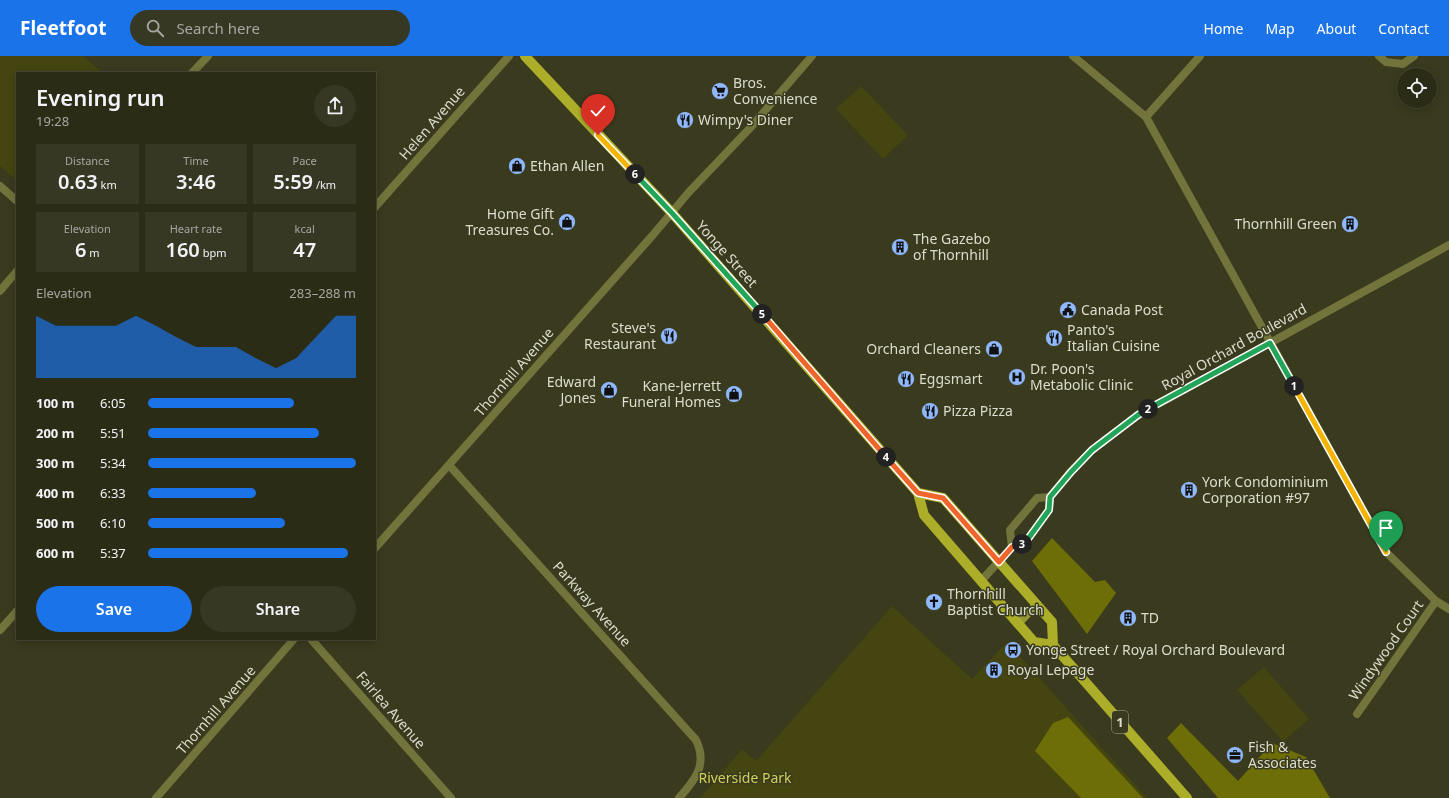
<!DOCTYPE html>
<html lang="en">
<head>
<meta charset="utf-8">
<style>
  :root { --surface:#2b2c16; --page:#373823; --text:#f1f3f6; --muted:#a6a7a1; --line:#474835; --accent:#1a73e8 }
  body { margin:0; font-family:"Noto Sans",sans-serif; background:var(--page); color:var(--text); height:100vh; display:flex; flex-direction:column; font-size:15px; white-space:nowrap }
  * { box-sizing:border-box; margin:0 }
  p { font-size:13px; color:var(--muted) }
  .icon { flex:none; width:22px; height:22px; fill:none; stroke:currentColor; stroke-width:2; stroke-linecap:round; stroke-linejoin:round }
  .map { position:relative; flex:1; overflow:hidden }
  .sheet { position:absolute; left:16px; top:16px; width:360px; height:568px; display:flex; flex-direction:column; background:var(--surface); border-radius:0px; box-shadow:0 2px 10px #0003,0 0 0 1px var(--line) }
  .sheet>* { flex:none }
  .fabs { position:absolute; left:1397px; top:12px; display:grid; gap:8px }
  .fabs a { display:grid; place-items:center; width:40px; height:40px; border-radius:50%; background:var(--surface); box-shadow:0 2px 10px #0003,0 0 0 1px var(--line); font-size:20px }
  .pin { position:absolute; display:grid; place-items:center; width:34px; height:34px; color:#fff; margin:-41px -17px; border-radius:50% 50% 50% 0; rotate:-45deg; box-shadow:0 0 4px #0007 }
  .pin .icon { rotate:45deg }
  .km { position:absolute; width:20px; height:20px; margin:-10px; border-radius:50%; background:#222; color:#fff; font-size:11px; line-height:20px; text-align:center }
  .round { display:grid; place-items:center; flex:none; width:42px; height:42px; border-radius:21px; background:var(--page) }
  .headline { display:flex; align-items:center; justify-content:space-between; height:68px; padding:0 20px }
  h1 { font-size:22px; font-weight:600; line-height:30px }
  .stats { display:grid; grid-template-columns:repeat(3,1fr); gap:6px; height:68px; padding:4px 20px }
  .stats div { display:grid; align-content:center; border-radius:0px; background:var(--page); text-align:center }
  .stats b { font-size:20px; font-weight:600 }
  .stats small { font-size:11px; font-weight:400 }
  .stats p { font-size:11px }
  .chart { height:112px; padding:8px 20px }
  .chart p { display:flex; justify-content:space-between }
  .chart svg { width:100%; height:72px; margin-top:4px; fill:var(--accent); opacity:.7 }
  .button { display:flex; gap:8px; margin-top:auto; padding:8px 20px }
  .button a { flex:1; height:46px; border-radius:24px; background:var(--accent); color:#fff; font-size:16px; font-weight:600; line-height:46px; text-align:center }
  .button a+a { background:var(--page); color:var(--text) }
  ul { padding:0 20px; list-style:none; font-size:13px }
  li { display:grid; grid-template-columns:64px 48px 1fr; align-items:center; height:30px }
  li i { height:10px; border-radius:5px; background:var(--accent) }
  header { display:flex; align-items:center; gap:24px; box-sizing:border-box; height:56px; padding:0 20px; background:var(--accent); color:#fff }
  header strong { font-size:19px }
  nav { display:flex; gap:22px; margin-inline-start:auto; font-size:14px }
  .search { width:280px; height:36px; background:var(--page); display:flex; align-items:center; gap:10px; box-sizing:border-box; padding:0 14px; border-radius:22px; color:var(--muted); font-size:15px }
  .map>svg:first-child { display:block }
  .green { fill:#444510 }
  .forest { fill:#6d6e07 }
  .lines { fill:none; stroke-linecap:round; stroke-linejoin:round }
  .minor { stroke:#72743c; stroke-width:8 }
  .tertiary { stroke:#72743c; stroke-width:8 }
  .secondary { stroke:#939536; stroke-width:8 }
  .primary { stroke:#acae2a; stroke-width:10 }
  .split-1-casing { stroke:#fff; stroke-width:8 }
  .split-2-casing { stroke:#fff; stroke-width:8 }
  .split-3-casing { stroke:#fff; stroke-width:8 }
  .split-4-casing { stroke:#fff; stroke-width:8 }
  .split-5-casing { stroke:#fff; stroke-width:8 }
  .split-6-casing { stroke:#fff; stroke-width:8 }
  .split-7-casing { stroke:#fff; stroke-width:8 }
  .split-1 { stroke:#f5b400; stroke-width:5 }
  .split-2 { stroke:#22a559; stroke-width:5 }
  .split-3 { stroke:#22a559; stroke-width:5 }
  .split-4 { stroke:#f0652b; stroke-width:5 }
  .split-5 { stroke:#f0652b; stroke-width:5 }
  .split-6 { stroke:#22a559; stroke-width:5 }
  .split-7 { stroke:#f5b400; stroke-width:5 }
  .labels { text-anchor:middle; stroke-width:3; stroke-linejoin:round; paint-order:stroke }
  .shield { fill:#393a1e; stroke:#abac98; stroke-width:1 }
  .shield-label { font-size:13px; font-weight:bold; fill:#dcddcd }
  .poi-label { font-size:14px; fill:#dcddcd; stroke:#393a1e; text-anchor:start }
  .street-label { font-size:14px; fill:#dcddcd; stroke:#393a1e }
  .park-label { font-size:14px; fill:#cfd15a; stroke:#393a1e }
</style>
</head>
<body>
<header>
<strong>Fleetfoot</strong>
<div class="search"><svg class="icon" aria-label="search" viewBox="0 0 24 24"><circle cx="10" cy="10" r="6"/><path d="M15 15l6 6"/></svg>Search here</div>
<nav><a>Home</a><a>Map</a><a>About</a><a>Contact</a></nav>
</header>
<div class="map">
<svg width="1449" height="742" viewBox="0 0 1449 742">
  <rect width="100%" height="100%" fill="#393a1e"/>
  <!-- green -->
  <path class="green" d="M 0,0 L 83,0 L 103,17 L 17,17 L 17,125 L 0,110 Z
    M 861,30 L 908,79 L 883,103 L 836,53 Z
    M 892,550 L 972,623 L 1007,586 L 1147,742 L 700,742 L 742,693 L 756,705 Z
    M 1264,611 L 1309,663 L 1283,686 L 1237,634 Z"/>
  <!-- forest -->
  <path class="forest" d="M 1052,482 L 1095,526 L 1105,524 L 1116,537 L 1087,578 L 1032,505 Z
    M 1068,661 L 1143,742 L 1081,742 L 1035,695 L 1053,667 Z
    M 1181,667 L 1238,725 L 1272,687 L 1306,701 L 1330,742 L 1218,742 L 1167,682 Z"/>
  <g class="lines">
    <!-- minor -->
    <path class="minor" d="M 1073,0 L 1146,61 L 1386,496 L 1436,545 L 1449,553
      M 1379,0 L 1386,6 L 1403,8 L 1414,0
      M 192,17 L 208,0
      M 1146,61 L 1200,0
      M 0,130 L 17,145
      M 375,151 L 509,0
      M 0,235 L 17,215
      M 449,409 L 696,684 C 708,709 695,724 679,742
      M 375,492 L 652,180 L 689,136 L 751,71 L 812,0
      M 0,574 L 17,555
      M 311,583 L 451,742
      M 1357,658 L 1436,545
      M 156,742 L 294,583"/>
    <!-- tertiary -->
    <path class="tertiary" d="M 1012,491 L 1010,474 L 1037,442 L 1050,441
      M 981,525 L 1012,491 L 1025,487 L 1049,454 L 1050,441 L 1071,415 L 1092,394 L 1138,359 L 1449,189"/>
    <!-- secondary -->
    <path class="secondary" d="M 1018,568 L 1037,548"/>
    <!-- primary -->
    <path class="primary" d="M 525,0 L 672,157 L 918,437 L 924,459 L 1034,586 L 1053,589
      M 918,437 L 943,442 L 1052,566 L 1053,589 L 1187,742"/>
  </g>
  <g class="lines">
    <!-- split-1 casing -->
    <g class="split-1-casing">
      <path id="split-1" d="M 1294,330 L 1386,496"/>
    </g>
    <!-- split-2 casing -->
    <g class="split-2-casing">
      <path id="split-2" d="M 1148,353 L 1270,287 L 1294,330"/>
    </g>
    <!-- split-3 casing -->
    <g class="split-3-casing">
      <path id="split-3" d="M 1022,488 L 1025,487 L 1049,454 L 1050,441 L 1071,416 L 1092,394 L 1138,359 L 1148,353"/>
    </g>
    <!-- split-4 casing -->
    <g class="split-4-casing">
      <path id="split-4" d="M 886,401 L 918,437 L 943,442 L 999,506 L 1012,491 L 1022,488"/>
    </g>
    <!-- split-5 casing -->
    <g class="split-5-casing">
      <path id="split-5" d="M 762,258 L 886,401"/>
    </g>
    <!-- split-6 casing -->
    <g class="split-6-casing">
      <path id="split-6" d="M 635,118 L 672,157 L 762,258"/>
    </g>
    <!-- split-7 casing -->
    <g class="split-7-casing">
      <path id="split-7" d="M 598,79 L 635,118"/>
    </g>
    <!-- split-1 -->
    <use href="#split-1" class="split-1"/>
    <!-- split-2 -->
    <use href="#split-2" class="split-2"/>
    <!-- split-3 -->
    <use href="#split-3" class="split-3"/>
    <!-- split-4 -->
    <use href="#split-4" class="split-4"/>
    <!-- split-5 -->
    <use href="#split-5" class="split-5"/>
    <!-- split-6 -->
    <use href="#split-6" class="split-6"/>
    <!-- split-7 -->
    <use href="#split-7" class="split-7"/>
  </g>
  <!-- icons -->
  <defs>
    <g id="supermarket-disc" transform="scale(0.9)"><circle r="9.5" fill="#8fb8fd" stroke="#393a1e"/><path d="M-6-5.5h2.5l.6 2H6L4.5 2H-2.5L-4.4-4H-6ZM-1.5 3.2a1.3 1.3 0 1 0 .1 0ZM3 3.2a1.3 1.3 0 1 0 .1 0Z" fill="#111"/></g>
    <g id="restaurant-disc" transform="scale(0.9)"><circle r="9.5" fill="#8fb8fd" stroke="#393a1e"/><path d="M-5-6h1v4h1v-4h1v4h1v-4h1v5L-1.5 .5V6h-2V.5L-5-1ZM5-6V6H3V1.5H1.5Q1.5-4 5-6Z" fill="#111"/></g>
    <g id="shop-disc" transform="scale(0.9)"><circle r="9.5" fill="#8fb8fd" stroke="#393a1e"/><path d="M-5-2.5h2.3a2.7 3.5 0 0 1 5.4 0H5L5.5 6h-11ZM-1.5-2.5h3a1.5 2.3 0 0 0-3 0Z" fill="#111"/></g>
    <g id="building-disc" transform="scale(0.9)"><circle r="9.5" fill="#8fb8fd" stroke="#393a1e"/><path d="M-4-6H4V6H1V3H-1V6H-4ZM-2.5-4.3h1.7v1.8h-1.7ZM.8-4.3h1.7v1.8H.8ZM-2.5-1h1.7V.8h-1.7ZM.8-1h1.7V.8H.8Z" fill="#111"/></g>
    <g id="civic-disc" transform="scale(0.9)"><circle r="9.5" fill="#8fb8fd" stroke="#393a1e"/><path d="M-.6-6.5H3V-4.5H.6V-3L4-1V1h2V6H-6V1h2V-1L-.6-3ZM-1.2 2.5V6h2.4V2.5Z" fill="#111"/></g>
    <g id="hospital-disc" transform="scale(0.9)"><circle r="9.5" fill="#8fb8fd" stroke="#393a1e"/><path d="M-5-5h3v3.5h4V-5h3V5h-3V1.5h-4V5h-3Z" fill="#111"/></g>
    <g id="church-disc" transform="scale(0.9)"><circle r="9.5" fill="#8fb8fd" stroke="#393a1e"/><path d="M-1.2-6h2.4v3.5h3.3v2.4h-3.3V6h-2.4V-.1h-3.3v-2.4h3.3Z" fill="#111"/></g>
    <g id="bus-disc" transform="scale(0.9)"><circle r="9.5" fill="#8fb8fd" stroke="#393a1e"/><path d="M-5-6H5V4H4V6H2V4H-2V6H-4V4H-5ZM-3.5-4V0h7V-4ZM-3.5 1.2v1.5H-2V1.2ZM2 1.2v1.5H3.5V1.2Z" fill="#111"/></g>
    <g id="office-disc" transform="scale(0.9)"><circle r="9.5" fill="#8fb8fd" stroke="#393a1e"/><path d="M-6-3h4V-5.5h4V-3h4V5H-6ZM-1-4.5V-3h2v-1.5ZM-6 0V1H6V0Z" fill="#111"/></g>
  </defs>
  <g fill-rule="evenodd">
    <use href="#supermarket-disc" x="720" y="35"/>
    <use href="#restaurant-disc" x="685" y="64"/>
    <use href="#shop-disc" x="517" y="110"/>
    <use href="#shop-disc" x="567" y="166"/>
    <use href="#building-disc" x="1350" y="168"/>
    <use href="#building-disc" x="900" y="191"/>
    <use href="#civic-disc" x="1068" y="254"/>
    <use href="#restaurant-disc" x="669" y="280"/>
    <use href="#restaurant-disc" x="1054" y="282"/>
    <use href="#shop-disc" x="994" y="293"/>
    <use href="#hospital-disc" x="1017" y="321"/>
    <use href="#restaurant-disc" x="906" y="323"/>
    <use href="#shop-disc" x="609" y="334"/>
    <use href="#shop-disc" x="734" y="338"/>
    <use href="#restaurant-disc" x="930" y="355"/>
    <use href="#building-disc" x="1189" y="434"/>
    <use href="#church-disc" x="934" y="546"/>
    <use href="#building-disc" x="1128" y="562"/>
    <use href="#bus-disc" x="1013" y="594"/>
    <use href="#building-disc" x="994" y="614"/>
    <use href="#office-disc" x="1235" y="699"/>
  </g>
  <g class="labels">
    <!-- shield labels -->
    <rect class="shield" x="1112" y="655" width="16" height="22" rx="3"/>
    <g class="shield-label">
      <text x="1120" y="671">1</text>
    </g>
    <!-- poi labels -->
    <g class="poi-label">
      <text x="733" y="32">Bros.<tspan x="733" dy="16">Convenience</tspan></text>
      <text x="698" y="69">Wimpy's Diner</text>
      <text x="530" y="115">Ethan Allen</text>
      <text x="554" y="163" text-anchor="end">Home Gift<tspan x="554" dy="16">Treasures Co.</tspan></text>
      <text x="1337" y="173" text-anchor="end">Thornhill Green</text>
      <text x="913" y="188">The Gazebo<tspan x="913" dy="16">of Thornhill</tspan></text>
      <text x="1081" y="259">Canada Post</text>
      <text x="656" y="277" text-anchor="end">Steve's<tspan x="656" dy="16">Restaurant</tspan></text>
      <text x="1067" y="279">Panto's<tspan x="1067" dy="16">Italian Cuisine</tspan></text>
      <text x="981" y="298" text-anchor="end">Orchard Cleaners</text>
      <text x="1030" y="318">Dr. Poon's<tspan x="1030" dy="16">Metabolic Clinic</tspan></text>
      <text x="919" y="328">Eggsmart</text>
      <text x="596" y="331" text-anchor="end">Edward<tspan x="596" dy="16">Jones</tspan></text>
      <text x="721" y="335" text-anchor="end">Kane-Jerrett<tspan x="721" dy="16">Funeral Homes</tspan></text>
      <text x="943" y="360">Pizza Pizza</text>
      <text x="1202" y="431">York Condominium<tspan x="1202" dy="16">Corporation #97</tspan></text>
      <text x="947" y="543">Thornhill<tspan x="947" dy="16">Baptist Church</tspan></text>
      <text x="1141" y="567">TD</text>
      <text x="1026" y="599">Yonge Street / Royal Orchard Boulevard</text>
      <text x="1007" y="619">Royal Lepage</text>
      <text x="1248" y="696">Fish &amp;<tspan x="1248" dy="16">Associates</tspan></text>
    </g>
    <!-- street labels -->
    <g class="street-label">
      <text transform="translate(432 67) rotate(-49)" y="5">Helen Avenue</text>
      <text transform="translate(727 198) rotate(48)" y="5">Yonge Street</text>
      <text transform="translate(1234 291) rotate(-29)" y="5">Royal Orchard Boulevard</text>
      <text transform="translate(514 316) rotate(-49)" y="5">Thornhill Avenue</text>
      <text transform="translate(592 548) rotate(48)" y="5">Parkway Avenue</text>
      <text transform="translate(1386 594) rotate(-55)" y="5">Windywood Court</text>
      <text transform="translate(216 654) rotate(-49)" y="5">Thornhill Avenue</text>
      <text transform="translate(391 654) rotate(49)" y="5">Fairlea Avenue</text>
    </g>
    <!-- park labels -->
    <g class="park-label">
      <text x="745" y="727">Riverside Park</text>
    </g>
  </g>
</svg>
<div class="fabs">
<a><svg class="icon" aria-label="locate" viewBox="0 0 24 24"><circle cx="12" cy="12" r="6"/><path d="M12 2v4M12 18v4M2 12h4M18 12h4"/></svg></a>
</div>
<div class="pin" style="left:1386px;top:496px;background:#1e9e55"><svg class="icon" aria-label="arrive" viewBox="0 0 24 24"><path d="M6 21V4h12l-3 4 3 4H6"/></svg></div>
<div class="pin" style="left:598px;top:79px;background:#d93025"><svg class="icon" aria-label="check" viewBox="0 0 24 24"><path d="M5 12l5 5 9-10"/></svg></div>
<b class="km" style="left:1294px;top:330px">1</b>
<b class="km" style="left:1148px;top:353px">2</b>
<b class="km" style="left:1022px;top:488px">3</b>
<b class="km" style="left:886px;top:401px">4</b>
<b class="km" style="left:762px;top:258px">5</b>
<b class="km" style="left:635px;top:118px">6</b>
<section class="sheet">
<div class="headline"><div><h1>Evening run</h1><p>19:28</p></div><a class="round"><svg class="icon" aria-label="share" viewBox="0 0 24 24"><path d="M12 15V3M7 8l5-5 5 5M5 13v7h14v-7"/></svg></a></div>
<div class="stats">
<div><p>Distance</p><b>0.63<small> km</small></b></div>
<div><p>Time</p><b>3:46</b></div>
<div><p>Pace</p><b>5:59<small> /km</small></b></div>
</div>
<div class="stats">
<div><p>Elevation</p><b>6<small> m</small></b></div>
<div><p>Heart rate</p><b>160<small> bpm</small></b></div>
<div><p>kcal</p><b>47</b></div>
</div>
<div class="chart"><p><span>Elevation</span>283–288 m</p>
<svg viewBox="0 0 160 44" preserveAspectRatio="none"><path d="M0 44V6L10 12L20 12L30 12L40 12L50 6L60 12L70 19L80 25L90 25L100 25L110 32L120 38L130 32L140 19L150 6L160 6V44z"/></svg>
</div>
<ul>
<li><b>100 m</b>6:05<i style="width:70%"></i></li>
<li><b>200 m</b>5:51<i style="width:82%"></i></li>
<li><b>300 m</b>5:34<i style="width:100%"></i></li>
<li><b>400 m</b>6:33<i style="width:52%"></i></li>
<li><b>500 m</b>6:10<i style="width:66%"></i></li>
<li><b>600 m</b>5:37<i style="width:96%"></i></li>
</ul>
<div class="button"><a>Save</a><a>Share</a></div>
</section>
</div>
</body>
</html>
